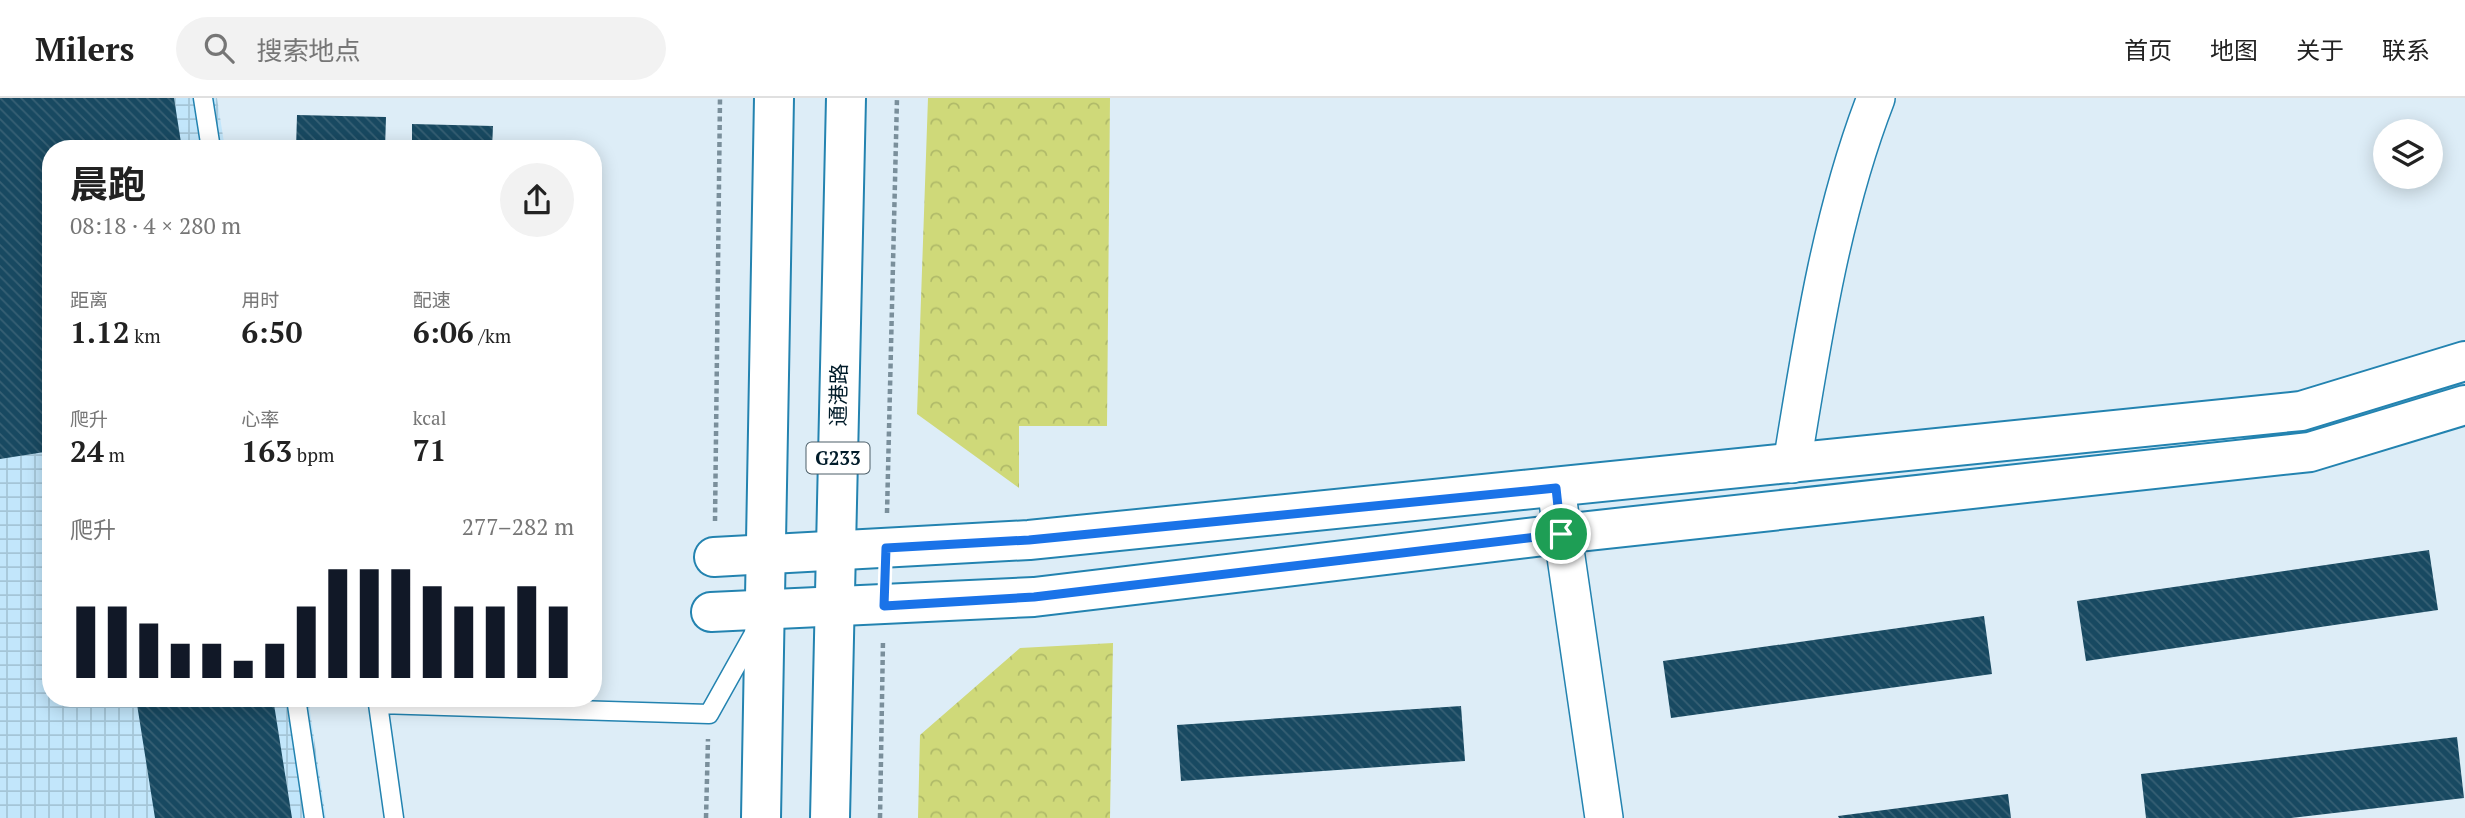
<!DOCTYPE html>
<html lang="zh">
<head>
<meta charset="utf-8">
<style>
  :root { --surface:#fff; --page:#f2f2f2; --text:#222; --muted:#767676; --line:#e0e0e0; --accent:#111827 }
  body { margin:0; font-family:"PT Serif","Noto Sans SC",serif; background:var(--page); color:var(--text); height:100vh; display:flex; flex-direction:column; font-size:26px; white-space:nowrap }
  * { box-sizing:border-box; margin:0 }
  p { font-size:23px; color:var(--muted) }
  .icon { flex:none; width:38px; height:38px; fill:none; stroke:currentColor; stroke-width:2; stroke-linecap:round; stroke-linejoin:round }
  .map { position:relative; flex:1; overflow:hidden }
  .details { position:absolute; left:42px; top:42px; width:560px; height:567px; display:flex; flex-direction:column; background:var(--surface); border-radius:28px; box-shadow:0 4px 18px #0003 }
  .details>* { flex:none }
  .buttons { position:absolute; left:2373px; top:21px; display:grid; gap:14px }
  .buttons a { display:grid; place-items:center; width:70px; height:70px; border-radius:50%; background:var(--surface); box-shadow:0 4px 18px #0003; font-size:35px }
  .pin { position:absolute; display:grid; place-items:center; width:60px; height:60px; color:#fff; margin:-30px; border:4px solid #fff; border-radius:50%; box-shadow:0 2px 7px #0007 }
  .round { display:grid; place-items:center; flex:none; width:74px; height:74px; border-radius:37px; background:var(--page) }
  .overview { display:flex; align-items:center; justify-content:space-between; height:119px; padding:0 28px }
  h1 { font-size:38px; font-weight:700; line-height:52px }
  .metrics { display:grid; grid-template-columns:repeat(3,1fr); gap:10px; height:119px; padding:7px 28px }
  .metrics div { display:grid; align-content:center }
  .metrics b { font-size:30px; font-weight:700 }
  .metrics small { font-size:19px; font-weight:400 }
  .metrics p { font-size:19px }
  .chart { height:196px; padding:14px 28px }
  .chart p { display:flex; justify-content:space-between }
  .chart svg { width:100%; height:126px; margin-top:7px; stroke:var(--accent); stroke-width:6 }
  header { display:flex; align-items:center; gap:42px; box-sizing:border-box; height:98px; padding:0 35px; background:var(--surface); border-bottom:2px solid var(--line) }
  header strong { font-size:33px }
  nav { display:flex; gap:38px; margin-inline-start:auto; font-size:24px }
  .search { width:490px; height:63px; background:var(--page); display:flex; align-items:center; gap:18px; box-sizing:border-box; padding:0 24px; border-radius:38px; color:var(--muted); font-size:26px }
  .map>svg:first-child { display:block }
  .industrial { fill:url(#industrial-grid) }
  .park { fill:url(#park-crowns) }
  .building { fill:url(#building-back-hatch) }
  .lines { fill:none; stroke-linecap:round; stroke-linejoin:round }
  .lane-casing { stroke:#2383b0; stroke-width:21 }
  .street-casing { stroke:#2383b0; stroke-width:40 }
  .secondary-casing { stroke:#2383b0; stroke-width:42 }
  .highway-casing { stroke:#2383b0; stroke-width:42 }
  .path { stroke:#7a8f9b; stroke-width:4.5; stroke-dasharray:5 3.5; stroke-linecap:butt }
  .lane { stroke:#fff; stroke-width:18 }
  .street { stroke:#fff; stroke-width:37 }
  .secondary { stroke:#fff; stroke-width:38 }
  .highway { stroke:#fff; stroke-width:38 }
  .route-casing { stroke:#fff; stroke-width:14 }
  .route { stroke:#1a73e8; stroke-width:9 }
  .labels { text-anchor:middle; stroke-width:7; stroke-linejoin:round; paint-order:stroke }
  .shield { fill:#fff; stroke:#4c5f69; stroke-width:2 }
  .shield-label { font-size:19px; font-weight:bold; fill:#001b29 }
  .street-label { font-size:21px; fill:#001b29; stroke:#fff }
</style>
</head>
<body>
<header>
<strong>Milers</strong>
<div class="search"><svg class="icon" aria-label="search" viewBox="0 0 24 24"><circle cx="10" cy="10" r="6"/><path d="M15 15l6 6"/></svg>搜索地点</div>
<nav><a>首页</a><a>地图</a><a>关于</a><a>联系</a></nav>
</header>
<div class="map">
<svg width="2465" height="720" viewBox="0 0 2465 720">
  <defs>
    <pattern id="industrial-grid" width="8" height="8" patternUnits="userSpaceOnUse" patternTransform="scale(1.75)"><rect width="8" height="8" fill="#c2e6fb"/><path d="M0 4h8M4 0v8" fill="none" stroke="#a5c5d7"/></pattern>
    <pattern id="park-crowns" width="20" height="18" patternUnits="userSpaceOnUse" patternTransform="scale(1.75)"><rect width="20" height="18" fill="#cfd979"/><path d="M2 6a3 3 0 1 1 6 0M12 15a3 3 0 1 1 6 0" fill="none" stroke="#b0ba69"/></pattern>
    <pattern id="building-back-hatch" width="6" height="6" patternUnits="userSpaceOnUse" patternTransform="scale(1.75)"><rect width="6" height="6" fill="#184961"/><path d="M-1 5l2 2M0 0l6 6M5-1l2 2" fill="none" stroke="#376074"/></pattern>
  </defs>
  <rect width="100%" height="100%" fill="#ddedf7"/>
  <!-- industrial -->
  <path class="industrial" d="M 0,0 L 217,0 L 225,51 L 51,51 L 51,600 L 308,600 L 326,720 L 0,720 Z"/>
  <!-- park -->
  <path class="park" d="M 928,0 L 1110,0 L 1107,328 L 1019,328 L 1019,390 L 917,316 Z
    M 1113,545 L 1110,720 L 918,720 L 920,637 L 1020,550 Z"/>
  <!-- building -->
  <path class="building" d="M 0,0 L 174,0 L 182,51 L 51,51 L 51,353 L 0,361 Z
    M 297,17 L 386,19 L 385,51 L 296,51 Z
    M 412,26 L 493,28 L 492,51 L 412,51 Z
    M 2429,452 L 2438,512 L 2086,563 L 2077,503 Z
    M 1984,518 L 1992,576 L 1671,620 L 1663,563 Z
    M 136,600 L 273,600 L 292,720 L 155,720 Z
    M 1461,608 L 1465,663 L 1181,683 L 1177,627 Z
    M 2457,639 L 2464,700 L 2291,720 L 2146,720 L 2141,676 Z
    M 2008,696 L 2011,720 L 1839,720 L 1838,718 Z"/>
  <g class="lines">
    <!-- lane casing -->
    <g class="lane-casing">
      <path id="lane" d="M 203,0 L 211,51
        M 296,600 L 314,720
        M 394,720 L 378,606 L 709,616 L 756,532"/>
    </g>
    <!-- street casing -->
    <g class="street-casing">
      <path id="street" d="M 1792,366 C 1812,243 1831,116 1876,0
        M 1556,390 L 1604,720"/>
    </g>
    <!-- secondary casing -->
    <g class="secondary-casing">
      <path id="secondary" d="M 714,459 L 1029,442 L 2301,313 L 2465,263
        M 711,514 L 1034,499 L 1561,436 L 2310,354 L 2465,307"/>
    </g>
    <!-- highway casing -->
    <g class="highway-casing">
      <path id="highway" d="M 761,720 L 774,0
        M 830,720 L 846,0"/>
    </g>
    <!-- path -->
    <path class="path" d="M 887,415 L 897,0
      M 715,423 L 720,0
      M 706,720 L 708,641
      M 880,720 L 883,542"/>
    <!-- lane -->
    <use href="#lane" class="lane"/>
    <!-- street -->
    <use href="#street" class="street"/>
    <!-- secondary -->
    <use href="#secondary" class="secondary"/>
    <!-- highway -->
    <use href="#highway" class="highway"/>
  </g>
  <g class="lines">
    <!-- route casing -->
    <g class="route-casing">
      <path id="route" d="M 1556,390 L 1561,436 L 1034,499 L 884,508 L 886,450 L 1029,442 Z"/>
    </g>
    <!-- route -->
    <use href="#route" class="route"/>
  </g>
  <g class="labels">
    <!-- shield labels -->
    <rect class="shield" x="806.5" y="344.5" width="63" height="31" rx="5"/>
    <g class="shield-label">
      <text x="838" y="367">G233</text>
    </g>
    <!-- street labels -->
    <g class="street-label">
      <text transform="translate(839 297) rotate(-89)" y="7">通港路</text>
    </g>
  </g>
</svg>
<div class="buttons">
<a><svg class="icon" aria-label="layers" viewBox="0 0 24 24"><path d="M12 4l9 5-9 5-9-5zM3 14l9 5 9-5"/></svg></a>
</div>
<div class="pin" style="left:1561px;top:436px;background:#1e9e55"><svg class="icon" aria-label="arrive" viewBox="0 0 24 24"><path d="M6 21V4h12l-3 4 3 4H6"/></svg></div>
<section class="details">
<div class="overview"><div><h1>晨跑</h1><p>08:18 · 4 × 280 m</p></div><a class="round"><svg class="icon" aria-label="share" viewBox="0 0 24 24"><path d="M12 15V3M7 8l5-5 5 5M5 13v7h14v-7"/></svg></a></div>
<div class="metrics">
<div><p>距离</p><b>1.12<small> km</small></b></div>
<div><p>用时</p><b>6:50</b></div>
<div><p>配速</p><b>6:06<small> /km</small></b></div>
</div>
<div class="metrics">
<div><p>爬升</p><b>24<small> m</small></b></div>
<div><p>心率</p><b>163<small> bpm</small></b></div>
<div><p>kcal</p><b>71</b></div>
</div>
<div class="chart"><p><span>爬升</span>277–282 m</p>
<svg viewBox="0 0 160 44" preserveAspectRatio="none"><path d="M5 44V19M15 44V19M25 44V25M35 44V32M45 44V32M55 44V38M65 44V32M75 44V19M85 44V6M95 44V6M105 44V6M115 44V12M125 44V19M135 44V19M145 44V12M155 44V19"/></svg>
</div>
</section>
</div>
</body>
</html>
